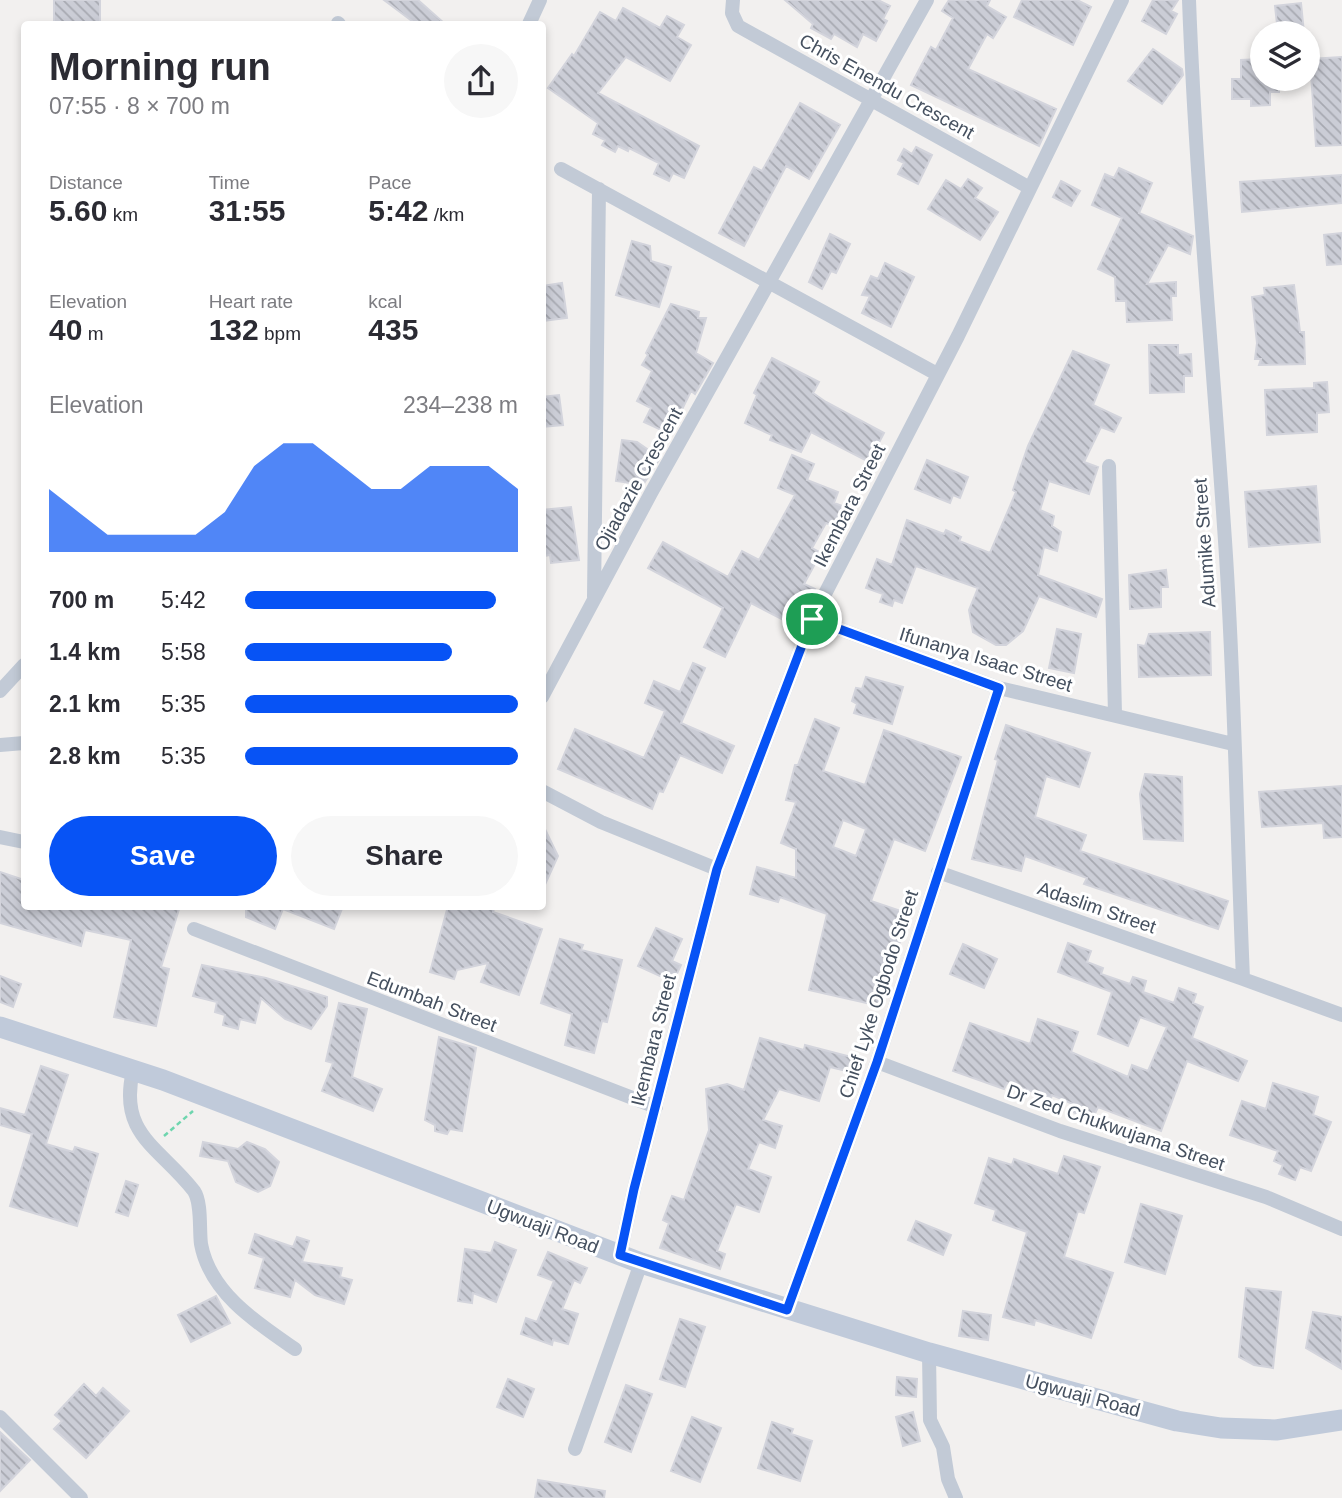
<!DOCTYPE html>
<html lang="en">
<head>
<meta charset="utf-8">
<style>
  :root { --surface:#fff; --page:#f7f7f7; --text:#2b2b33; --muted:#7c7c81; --accent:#0753f5 }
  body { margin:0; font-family:Helvetica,sans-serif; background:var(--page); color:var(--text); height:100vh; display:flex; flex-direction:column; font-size:26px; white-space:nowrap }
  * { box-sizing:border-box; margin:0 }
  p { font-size:23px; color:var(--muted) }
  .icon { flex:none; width:38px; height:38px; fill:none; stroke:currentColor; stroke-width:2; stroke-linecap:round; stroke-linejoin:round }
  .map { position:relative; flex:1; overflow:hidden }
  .side { position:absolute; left:21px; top:21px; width:525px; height:889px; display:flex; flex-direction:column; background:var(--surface); border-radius:7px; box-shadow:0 4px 10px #0003 }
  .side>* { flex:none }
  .buttons { position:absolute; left:1250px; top:21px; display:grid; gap:14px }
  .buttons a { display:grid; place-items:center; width:70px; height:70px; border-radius:50%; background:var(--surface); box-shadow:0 4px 10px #0003; font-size:35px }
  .pin { position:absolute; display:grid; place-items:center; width:60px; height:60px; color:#fff; margin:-30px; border:4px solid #fff; border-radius:50%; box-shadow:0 2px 7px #0007 }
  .round { display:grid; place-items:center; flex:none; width:74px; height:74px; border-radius:37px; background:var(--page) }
  .summary { display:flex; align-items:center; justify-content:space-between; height:119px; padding:0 28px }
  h1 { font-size:38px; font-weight:700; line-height:52px }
  .figures { display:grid; grid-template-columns:repeat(3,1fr); gap:10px; height:119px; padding:7px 28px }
  .figures div { display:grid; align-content:center }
  .figures b { font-size:30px; font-weight:700 }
  .figures small { font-size:19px; font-weight:400 }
  .figures p { font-size:19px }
  .chart { height:196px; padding:14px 28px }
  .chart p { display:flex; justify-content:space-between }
  .chart svg { width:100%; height:126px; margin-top:7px; fill:var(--accent); opacity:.7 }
  .cta { display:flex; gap:14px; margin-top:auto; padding:14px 28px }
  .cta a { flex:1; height:80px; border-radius:42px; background:var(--accent); color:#fff; font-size:28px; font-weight:700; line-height:80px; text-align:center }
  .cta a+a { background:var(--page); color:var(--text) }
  ul { padding:0 28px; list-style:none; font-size:23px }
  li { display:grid; grid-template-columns:112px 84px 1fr; align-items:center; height:52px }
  li i { height:18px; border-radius:9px; background:var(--accent) }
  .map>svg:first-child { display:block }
  .building { fill:url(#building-back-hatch); stroke:#d3d4dc; stroke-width:2; fill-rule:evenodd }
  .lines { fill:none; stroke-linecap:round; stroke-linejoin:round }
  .path { stroke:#6ed5ae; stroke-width:2.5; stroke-dasharray:5 3.5; stroke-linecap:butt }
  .street { stroke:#c2cad6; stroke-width:14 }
  .secondary { stroke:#c0cada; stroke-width:21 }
  .route-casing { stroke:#fff; stroke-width:14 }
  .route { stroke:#0753f5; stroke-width:9 }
  .labels { text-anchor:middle; stroke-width:6; stroke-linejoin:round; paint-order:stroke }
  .street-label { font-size:19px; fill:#45505f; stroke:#fff }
</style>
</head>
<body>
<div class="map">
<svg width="1342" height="1498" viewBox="0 0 1342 1498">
  <defs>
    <pattern id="building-back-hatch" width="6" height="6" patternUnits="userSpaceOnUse" patternTransform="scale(1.75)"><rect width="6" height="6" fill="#cbcdd6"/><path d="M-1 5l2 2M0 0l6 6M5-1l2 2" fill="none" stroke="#a7a9b1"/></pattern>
  </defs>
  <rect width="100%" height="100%" fill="#f2f0ef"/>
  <!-- building -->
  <path class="building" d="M 54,0 L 100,0 L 100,24 L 54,24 Z
    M 384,0 L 418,0 L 445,24 L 416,24 Z
    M 785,0 L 878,0 L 890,6 L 883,19 L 887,21 L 876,41 L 863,34 L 857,47 L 834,34 L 831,39 L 811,28 L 813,24 Z
    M 949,0 L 990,0 L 987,6 L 1006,17 L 993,38 L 987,34 L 968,69 L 1056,109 L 1039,146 L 911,85 L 931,47 L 936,50 L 953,18 L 942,11 Z
    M 1022,0 L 1077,0 L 1091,7 L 1073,45 L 1014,17 Z
    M 1153,0 L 1178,0 L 1171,11 L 1177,14 L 1166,34 L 1142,21 Z
    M 1301,3 L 1304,33 L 1278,33 L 1275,6 Z
    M 623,8 L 660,28 L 667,16 L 684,25 L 677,37 L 691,45 L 670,81 L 626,57 L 598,93 L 699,146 L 684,178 L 673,173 L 669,181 L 654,174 L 659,163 L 629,148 L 628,151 L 618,146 L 615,152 L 602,145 L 605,140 L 593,134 L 598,123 L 548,88 L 572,54 L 574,56 L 600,12 L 616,21 Z
    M 1153,49 L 1182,69 L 1183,75 L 1162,104 L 1128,81 Z
    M 1342,57 L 1342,145 L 1316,146 L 1310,59 Z
    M 1261,59 L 1262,79 L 1279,79 L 1279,92 L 1270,92 L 1270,105 L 1251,106 L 1251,99 L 1232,99 L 1232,79 L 1241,79 L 1241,60 Z
    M 800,103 L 840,125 L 809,179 L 786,166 L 744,246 L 719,233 L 754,167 L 762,171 Z
    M 916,147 L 932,155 L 918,184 L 898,174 L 904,163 L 898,160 L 904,149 L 912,154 Z
    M 1119,168 L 1152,183 L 1139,213 L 1193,236 L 1190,254 L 1168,245 L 1147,284 L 1176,282 L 1176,296 L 1171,296 L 1172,320 L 1127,322 L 1126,301 L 1116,301 L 1115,277 L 1098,269 L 1122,218 L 1092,205 L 1105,174 L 1114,178 Z
    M 1342,175 L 1342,203 L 1242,212 L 1240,182 Z
    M 968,179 L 982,188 L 975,198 L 998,212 L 980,240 L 928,209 L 946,180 L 961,189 Z
    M 1061,181 L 1080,191 L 1071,206 L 1053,197 Z
    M 1342,233 L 1342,264 L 1327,265 L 1324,235 Z
    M 830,234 L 850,244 L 836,273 L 831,271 L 822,289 L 809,282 Z
    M 632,241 L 650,246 L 651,261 L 671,267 L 659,307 L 616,295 Z
    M 885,263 L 914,277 L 891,327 L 862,313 L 870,296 L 862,295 L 871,276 L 878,279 Z
    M 562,283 L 567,318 L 542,321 L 542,286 Z
    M 1294,285 L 1300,332 L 1304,332 L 1305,364 L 1259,365 L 1261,359 L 1255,359 L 1257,343 L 1252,297 L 1265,295 L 1264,288 Z
    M 671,304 L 699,312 L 698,318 L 706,318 L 696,353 L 713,363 L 695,394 L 691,391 L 670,434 L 644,422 L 651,408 L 637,401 L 652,371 L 642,365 L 648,355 L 646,353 Z
    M 1149,345 L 1178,345 L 1178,355 L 1191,354 L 1192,376 L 1184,376 L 1184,392 L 1150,393 Z
    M 1073,351 L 1109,365 L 1093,405 L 1121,418 L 1114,432 L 1101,427 L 1084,462 L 1098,467 L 1089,494 L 1049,481 L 1040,510 L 1054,516 L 1052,526 L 1061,532 L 1057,551 L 1044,547 L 1038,575 L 1102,599 L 1096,617 L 1039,596 L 1023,631 L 1006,645 L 996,645 L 973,632 L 969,610 L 978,588 L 916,566 L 902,603 L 894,600 L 892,606 L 880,602 L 883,594 L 866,588 L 877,559 L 892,565 L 907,520 L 944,534 L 946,530 L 961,537 L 959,541 L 990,553 L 1016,492 L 1013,490 L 1028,446 Z
    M 772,358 L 819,382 L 813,393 L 826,402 L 884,433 L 869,462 L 811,432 L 801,452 L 770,440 L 772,435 L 745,423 L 757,395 L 754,393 Z
    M 1327,382 L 1329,412 L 1317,413 L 1317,432 L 1267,435 L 1265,390 L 1314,388 L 1314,383 Z
    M 559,395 L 563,425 L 542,427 L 542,397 Z
    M 622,440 L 637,442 L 660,458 L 643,485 L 616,481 Z
    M 792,455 L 814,464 L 807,480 L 838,492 L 834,503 L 848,508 L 840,528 L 826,523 L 812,548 L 821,553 L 804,584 L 815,589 L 795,626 L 751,603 L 725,657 L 704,647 L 723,608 L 648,568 L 663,542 L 728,577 L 742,551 L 759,560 L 795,495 L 778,488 Z
    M 927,460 L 968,477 L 960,498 L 953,495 L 950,503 L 915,489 Z
    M 1316,486 L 1320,542 L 1249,547 L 1245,492 Z
    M 571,507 L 579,560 L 551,563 L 550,555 L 544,556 L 542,510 Z
    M 1166,570 L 1168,587 L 1161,587 L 1161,607 L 1130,609 L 1129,575 Z
    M 1057,629 L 1081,634 L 1074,673 L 1049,668 Z
    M 1210,632 L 1211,675 L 1139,677 L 1138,645 L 1145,646 L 1149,634 Z
    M 693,663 L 705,668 L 681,723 L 734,746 L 722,773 L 680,755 L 663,792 L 659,791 L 652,809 L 558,769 L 575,729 L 644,758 L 665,711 L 645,703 L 654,681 L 680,692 Z
    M 866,677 L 903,687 L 892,724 L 854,713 L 857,704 L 852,701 L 856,688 L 862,689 Z
    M 815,719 L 839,728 L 823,771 L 865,785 L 884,730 L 961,757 L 925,851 L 894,839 L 871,901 L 910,914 L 898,947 L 894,945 L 880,1006 L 809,990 L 827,914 L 780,897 L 778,902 L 750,894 L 757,867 L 796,878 L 796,849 L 781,843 L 796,802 L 786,800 L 795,765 L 798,765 ZM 843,820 L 866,829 L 856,856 L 833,847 Z
    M 1006,725 L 1090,753 L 1079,787 L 1046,776 L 1035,817 L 1086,835 L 1080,851 L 1228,901 L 1218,929 L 1084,884 L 1087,878 L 1025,856 L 1021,871 L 972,859 L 998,760 L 995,759 Z
    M 1145,774 L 1182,777 L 1183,841 L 1144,839 L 1140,794 Z
    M 1342,786 L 1342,837 L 1324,838 L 1323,823 L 1262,827 L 1259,792 Z
    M 542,823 L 558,856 L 542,891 Z
    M 0,872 L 24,880 L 24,906 L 180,906 L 161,967 L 169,969 L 156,1026 L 114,1017 L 131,940 L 85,930 L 81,946 L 0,923 Z
    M 246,906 L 343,906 L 334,929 L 283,909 L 275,929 L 246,917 Z
    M 448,906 L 495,906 L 493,912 L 542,929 L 519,995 L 481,982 L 488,963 L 457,970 L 454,979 L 430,972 Z
    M 656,928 L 682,939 L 672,961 L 681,965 L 673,982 L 638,966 Z
    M 560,939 L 583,945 L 581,950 L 622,960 L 607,1022 L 602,1021 L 594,1053 L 565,1045 L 572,1014 L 541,1003 Z
    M 1068,943 L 1091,951 L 1087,962 L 1103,968 L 1101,974 L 1130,984 L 1133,977 L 1146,981 L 1143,992 L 1174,1003 L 1179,988 L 1196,994 L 1193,1003 L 1203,1007 L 1192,1038 L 1247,1061 L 1238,1081 L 1187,1061 L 1161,1131 L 1098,1107 L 1092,1120 L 1073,1112 L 1073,1104 L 1052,1095 L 1051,1098 L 1007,1083 L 1004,1089 L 953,1071 L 970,1023 L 1030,1044 L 1038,1019 L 1078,1032 L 1071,1052 L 1128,1077 L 1132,1065 L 1148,1071 L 1167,1027 L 1140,1017 L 1128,1046 L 1098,1034 L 1112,992 L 1058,972 Z
    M 963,944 L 997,959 L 984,988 L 950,974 Z
    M 202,965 L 266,978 L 327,997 L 327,1006 L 311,1029 L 285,1019 L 261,998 L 255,1023 L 240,1019 L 238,1029 L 223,1025 L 225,1015 L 215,1012 L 217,1002 L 193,996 Z
    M 0,976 L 21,984 L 13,1007 L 0,1002 Z
    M 339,1003 L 367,1009 L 352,1077 L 382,1089 L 373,1111 L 322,1091 L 333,1063 L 326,1061 Z
    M 439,1037 L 476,1048 L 462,1131 L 450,1129 L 447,1134 L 435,1131 L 435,1125 L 425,1120 Z
    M 760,1038 L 804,1050 L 805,1045 L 855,1058 L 851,1072 L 830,1067 L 819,1101 L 779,1089 L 763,1120 L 782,1126 L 775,1148 L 759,1142 L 748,1169 L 771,1177 L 759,1212 L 736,1204 L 717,1251 L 725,1254 L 720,1269 L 660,1248 L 669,1223 L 663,1220 L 672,1196 L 684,1200 L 709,1130 L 706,1089 L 727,1084 L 744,1090 Z
    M 41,1066 L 68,1075 L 46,1144 L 73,1152 L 75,1147 L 98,1154 L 77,1226 L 10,1206 L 32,1134 L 0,1125 L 0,1108 L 25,1115 Z
    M 1273,1083 L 1318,1097 L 1313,1115 L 1331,1122 L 1311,1171 L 1300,1167 L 1295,1180 L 1279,1174 L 1283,1165 L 1274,1161 L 1278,1151 L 1230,1135 L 1242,1101 L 1266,1109 Z
    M 203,1142 L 238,1149 L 247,1142 L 265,1149 L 279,1162 L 270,1186 L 258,1192 L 236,1182 L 228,1161 L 200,1156 Z
    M 1064,1156 L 1100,1167 L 1084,1213 L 1078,1211 L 1064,1257 L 1113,1273 L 1091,1338 L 1035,1320 L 1034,1325 L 1003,1317 L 1027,1232 L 993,1220 L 996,1210 L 975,1203 L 989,1158 L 1012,1165 L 1014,1159 L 1058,1174 Z
    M 126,1181 L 138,1185 L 128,1216 L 116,1212 Z
    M 1141,1204 L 1182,1216 L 1165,1274 L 1125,1262 Z
    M 916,1221 L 951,1235 L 943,1255 L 908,1240 Z
    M 255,1234 L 293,1247 L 297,1237 L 309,1241 L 302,1262 L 342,1268 L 340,1277 L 352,1280 L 344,1304 L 315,1295 L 295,1280 L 290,1297 L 255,1288 L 264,1258 L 249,1253 Z
    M 495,1242 L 516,1250 L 496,1302 L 473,1293 L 472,1303 L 458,1301 L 465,1249 L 491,1253 Z
    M 548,1252 L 587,1268 L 580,1283 L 574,1280 L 562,1309 L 578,1314 L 568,1344 L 553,1340 L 552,1345 L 521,1334 L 526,1318 L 537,1322 L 554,1281 L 538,1275 Z
    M 1246,1288 L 1281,1292 L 1273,1368 L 1254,1365 L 1239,1357 Z
    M 216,1296 L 230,1323 L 191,1342 L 178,1315 Z
    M 963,1311 L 991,1315 L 988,1340 L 959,1336 Z
    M 1313,1312 L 1342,1317 L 1342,1369 L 1306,1348 Z
    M 680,1319 L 705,1327 L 685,1387 L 660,1379 Z
    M 897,1377 L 917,1379 L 916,1397 L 896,1395 Z
    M 508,1379 L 534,1389 L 523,1417 L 497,1407 Z
    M 84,1384 L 96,1396 L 103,1388 L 129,1411 L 86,1458 L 54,1429 L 62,1421 L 55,1415 Z
    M 626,1385 L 652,1394 L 631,1452 L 605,1442 Z
    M 913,1412 L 920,1441 L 903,1446 L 896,1417 Z
    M 692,1417 L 721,1428 L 700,1482 L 671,1471 Z
    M 772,1422 L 793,1429 L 791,1434 L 812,1441 L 800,1481 L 758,1468 Z
    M 0,1432 L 30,1460 L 0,1491 Z
    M 538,1480 L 605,1491 L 604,1498 L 535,1498 Z"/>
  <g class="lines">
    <!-- path -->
    <path class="path" d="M 164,1136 L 193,1111"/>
    <!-- street -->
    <path class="street" d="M 733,0 L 732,13 L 738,26 L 1030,188
      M 1189,0 C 1196,186 1214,370 1226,556 C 1235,696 1237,838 1243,979 L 1342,1015
      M 338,23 L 339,24
      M 529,24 L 540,0
      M 561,169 L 937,374
      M 1109,466 L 1115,714
      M 594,597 L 599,189
      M 812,619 L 999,688 L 1233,744
      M 0,691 L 24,665
      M 542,697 L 651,493 L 927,0
      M 0,745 L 24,743
      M 542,791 L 601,822 L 717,869
      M 0,837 L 24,842
      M 938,872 L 1243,979
      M 194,929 L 656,1107
      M 877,1062 L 1060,1131 L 1266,1197 L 1342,1229
      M 133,1071 C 118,1135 160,1147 194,1191 C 202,1203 199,1229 201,1244 C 210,1293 257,1323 295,1349
      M 620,1255 L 634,1189 L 717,869 L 812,619 L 958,336 L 1122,0
      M 787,1310 L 877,1062 L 999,688
      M 929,1353 L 930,1420 L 943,1447 L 948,1479 L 956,1498
      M 0,1417 L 81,1498
      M 575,1449 L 641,1263"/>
    <!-- secondary -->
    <path class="secondary" d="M 0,1027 L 163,1080 L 641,1263 L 929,1353 L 1177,1421 L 1221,1428 L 1276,1430 L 1342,1420"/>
  </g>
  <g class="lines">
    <!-- route casing -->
    <g class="route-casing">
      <path id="route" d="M 812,619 L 999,688 L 877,1062 L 787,1310 L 620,1255 L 634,1189 L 717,869 Z"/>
    </g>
    <!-- route -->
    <use href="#route" class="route"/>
  </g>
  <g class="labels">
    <!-- street labels -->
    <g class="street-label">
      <text transform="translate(887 86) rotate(29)" y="7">Chris Enendu Crescent</text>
      <text transform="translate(638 479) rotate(-61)" y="7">Ojiadazie Crescent</text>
      <text transform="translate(849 505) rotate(-63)" y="7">Ikembara Street</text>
      <text transform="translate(1204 543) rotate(-94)" y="7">Adumike Street</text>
      <text transform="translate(986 659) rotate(17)" y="7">Ifunanya Isaac Street</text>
      <text transform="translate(1097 907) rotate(19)" y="7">Adaslim Street</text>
      <text transform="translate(878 994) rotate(-72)" y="7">Chief Lyke Ogbodo Street</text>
      <text transform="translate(432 1001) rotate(21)" y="7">Edumbah Street</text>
      <text transform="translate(653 1040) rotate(-76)" y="7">Ikembara Street</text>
      <text transform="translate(1116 1127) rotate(19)" y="7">Dr Zed Chukwujama Street</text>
      <text transform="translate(543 1226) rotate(21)" y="7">Ugwuaji Road</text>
      <text transform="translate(1083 1395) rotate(15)" y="7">Ugwuaji Road</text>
    </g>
  </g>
</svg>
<div class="buttons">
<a><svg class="icon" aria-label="layers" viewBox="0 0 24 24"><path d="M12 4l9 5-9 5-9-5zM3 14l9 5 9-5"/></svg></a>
</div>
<div class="pin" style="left:812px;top:619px;background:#1e9e55"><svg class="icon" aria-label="arrive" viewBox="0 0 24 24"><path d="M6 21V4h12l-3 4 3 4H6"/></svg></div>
<section class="side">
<div class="summary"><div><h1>Morning run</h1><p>07:55 · 8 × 700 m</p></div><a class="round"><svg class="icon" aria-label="share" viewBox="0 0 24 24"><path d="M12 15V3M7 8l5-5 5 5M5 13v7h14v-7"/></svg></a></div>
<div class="figures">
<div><p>Distance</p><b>5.60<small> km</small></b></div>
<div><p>Time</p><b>31:55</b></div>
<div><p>Pace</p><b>5:42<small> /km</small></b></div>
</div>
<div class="figures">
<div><p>Elevation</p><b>40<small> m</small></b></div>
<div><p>Heart rate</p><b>132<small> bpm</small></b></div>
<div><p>kcal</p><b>435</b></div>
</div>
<div class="chart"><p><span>Elevation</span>234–238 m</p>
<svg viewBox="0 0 160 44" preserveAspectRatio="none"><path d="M0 44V22L10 30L20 38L30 38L40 38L50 38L60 30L70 14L80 6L90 6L100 14L110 22L120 22L130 14L140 14L150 14L160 22V44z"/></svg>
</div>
<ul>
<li><b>700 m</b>5:42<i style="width:92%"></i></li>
<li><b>1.4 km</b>5:58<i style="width:76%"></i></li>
<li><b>2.1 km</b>5:35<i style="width:100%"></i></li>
<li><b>2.8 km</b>5:35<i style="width:100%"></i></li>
</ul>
<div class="cta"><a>Save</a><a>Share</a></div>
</section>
</div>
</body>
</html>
